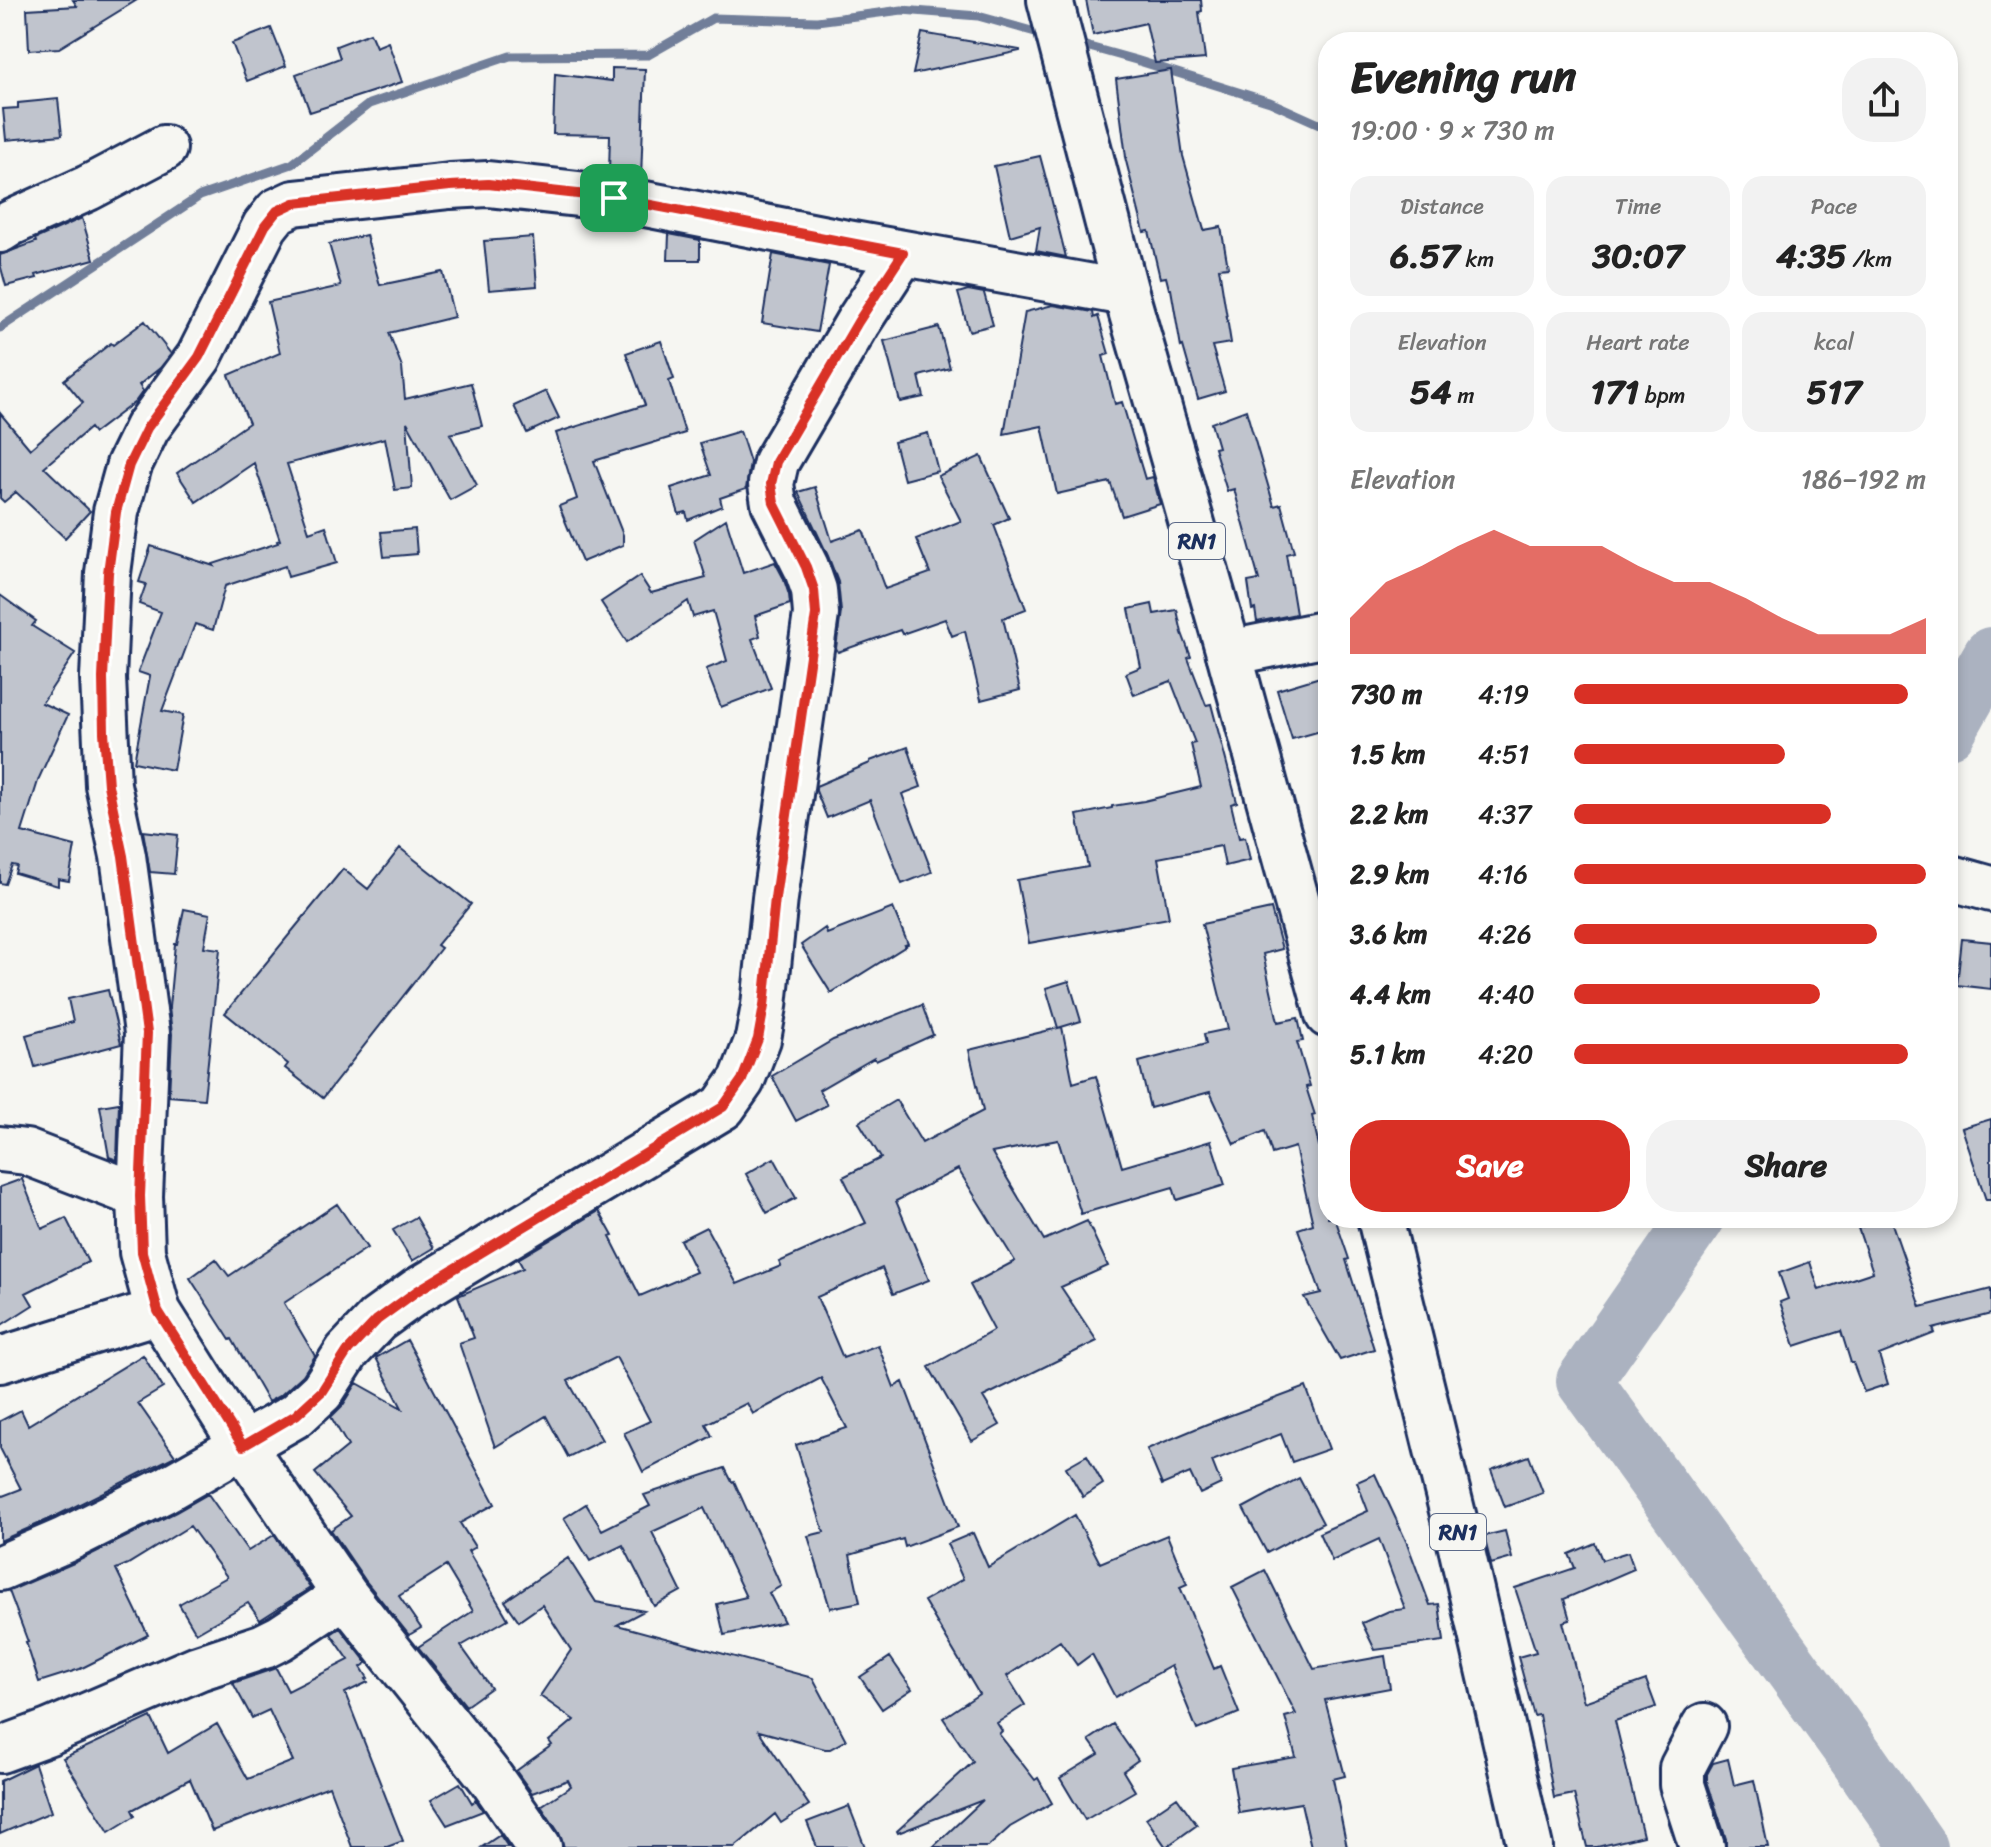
<!DOCTYPE html>
<html lang="en">
<head>
<meta charset="utf-8">
<style>
  :root { --surface:#fff; --page:#f2f2f2; --text:#222; --muted:#767676; --accent:#d93025 }
  body { margin:0; font-family:Sriracha,sans-serif; background:var(--page); color:var(--text); height:100vh; display:flex; flex-direction:column; font-size:30px; white-space:nowrap }
  * { box-sizing:border-box; margin:0 }
  p { font-size:26px; color:var(--muted) }
  .icon { flex:none; width:44px; height:44px; fill:none; stroke:currentColor; stroke-width:2; stroke-linecap:round; stroke-linejoin:round }
  .map { position:relative; flex:1; overflow:hidden }
  .panel { position:absolute; left:1318px; top:32px; width:640px; height:1196px; display:flex; flex-direction:column; background:var(--surface); border-radius:32px; box-shadow:0 4px 12px #0003 }
  .panel>* { flex:none }
  .pin { position:absolute; display:grid; place-items:center; width:68px; height:68px; color:#fff; margin:-34px; border-radius:16px; box-shadow:0 4px 12px #0006 }
  .round { display:grid; place-items:center; flex:none; width:84px; height:84px; border-radius:32px; background:var(--page) }
  .head { display:flex; align-items:center; justify-content:space-between; height:136px; padding:0 32px }
  h1 { font-size:44px; font-weight:700; line-height:60px }
  .figures { display:grid; grid-template-columns:repeat(3,1fr); gap:12px; height:136px; padding:8px 32px }
  .figures div { display:grid; align-content:center; border-radius:20px; background:var(--page); text-align:center }
  .figures b { font-size:34px; font-weight:700 }
  .figures small { font-size:22px; font-weight:400 }
  .figures p { font-size:22px }
  .chart { height:224px; padding:16px 32px }
  .chart p { display:flex; justify-content:space-between }
  .chart svg { width:100%; height:144px; margin-top:8px; fill:var(--accent); opacity:.7 }
  .cta { display:flex; gap:16px; margin-top:auto; padding:16px 32px }
  .cta a { flex:1; height:92px; border-radius:32px; background:var(--accent); color:#fff; font-size:32px; font-weight:700; line-height:92px; text-align:center }
  .cta a+a { background:var(--page); color:var(--text) }
  ul { padding:0 32px; list-style:none; font-size:26px }
  li { display:grid; grid-template-columns:128px 96px 1fr; align-items:center; height:60px }
  li i { height:20px; border-radius:10px; background:var(--accent) }
  .map>svg:first-child { display:block }
  .lines { fill:none; stroke-linecap:round; stroke-linejoin:round }
  .stream { stroke:#717e99; stroke-width:9 }
  .river { stroke:#abb2c0; stroke-width:56 }
  .building { fill:#c0c4cd; stroke:#1b2f5e; stroke-width:2 }
  .minor-casing { stroke:#1b2f5e; stroke-width:50 }
  .highway-casing { stroke:#1b2f5e; stroke-width:50 }
  .minor { stroke:#f6f6f2; stroke-width:44 }
  .highway { stroke:#f6f6f2; stroke-width:44 }
  .route-casing { stroke:#fff; stroke-width:16 }
  .route { stroke:#d93025; stroke-width:10 }
  .labels { text-anchor:middle; stroke-width:6; stroke-linejoin:round; paint-order:stroke }
  .shield { fill:#f6f6f2; stroke:#5d6b8a; stroke-width:2 }
  .shield-label { font-size:22px; font-weight:bold; fill:#1b2f5e }
</style>
</head>
<body>
<div class="map">
<svg width="1991" height="1847" viewBox="0 0 1991 1847">
  <rect width="100%" height="100%" fill="#f6f6f2"/>
  <filter id="ink" filterUnits="userSpaceOnUse"><feTurbulence type="fractalNoise" baseFrequency=".0125" numOctaves="2"/><feDisplacementMap in="SourceGraphic" scale="16" xChannelSelector="R" yChannelSelector="G"/><feConvolveMatrix kernelMatrix="1 2 1 2 8 2 1 2 1" color-interpolation-filters="sRGB"/></filter>
  <g filter="url(#ink)">
    <g class="lines">
      <!-- stream -->
      <path class="stream" d="M 1075,43 L 1136,60 L 1270,102 L 1328,128
        M 0,328 L 200,196 L 292,164 L 369,104 L 510,56 L 648,55 L 713,18 L 817,21 L 902,10 L 978,16 L 1046,35"/>
      <!-- river -->
      <path class="river" d="M 1948,731 L 1991,655
        M 1697,1218 L 1584,1381 L 1857,1758 L 1919,1847"/>
    </g>
    <!-- building -->
    <path class="building" d="M 73,0 L 137,0 L 59,48 L 29,50 L 27,9 L 77,6 Z
      M 1086,0 L 1201,0 L 1202,11 L 1199,12 L 1205,59 L 1155,63 L 1146,23 L 1093,35 Z
      M 271,28 L 286,66 L 247,81 L 232,43 Z
      M 370,33 L 376,47 L 388,42 L 402,82 L 310,112 L 296,74 L 340,58 L 336,46 Z
      M 922,33 L 1020,50 L 1020,51 L 913,74 Z
      M 612,68 L 645,69 L 641,178 L 609,172 L 610,135 L 553,134 L 555,74 L 612,81 Z
      M 1171,70 L 1183,156 L 1204,230 L 1221,227 L 1228,267 L 1219,268 L 1231,343 L 1212,346 L 1225,391 L 1198,399 L 1183,346 L 1181,347 L 1171,289 L 1169,289 L 1166,277 L 1160,278 L 1149,231 L 1144,232 L 1125,157 L 1126,157 L 1116,79 Z
      M 58,99 L 62,135 L 6,140 L 3,109 L 18,108 L 18,103 Z
      M 1040,156 L 1048,186 L 1066,257 L 1036,251 L 1040,227 L 1010,236 L 994,166 Z
      M 82,218 L 94,259 L 36,275 L 37,278 L 6,286 L 0,264 L 0,255 L 36,242 L 35,239 Z
      M 669,234 L 700,240 L 700,260 L 668,260 Z
      M 366,235 L 380,285 L 443,272 L 454,317 L 389,333 L 402,367 L 405,399 L 471,383 L 482,426 L 450,434 L 477,485 L 450,500 L 407,422 L 412,488 L 395,490 L 385,438 L 287,464 L 309,532 L 326,526 L 337,563 L 288,577 L 285,566 L 225,586 L 213,630 L 195,624 L 162,711 L 183,715 L 173,770 L 134,762 L 150,676 L 138,672 L 161,612 L 139,604 L 146,584 L 139,582 L 151,546 L 214,566 L 213,564 L 278,543 L 277,541 L 280,540 L 254,463 L 196,502 L 177,473 L 249,423 L 229,375 L 280,353 L 268,302 L 341,286 L 329,244 Z
      M 533,237 L 537,286 L 489,290 L 484,241 Z
      M 773,254 L 829,265 L 817,332 L 762,323 Z
      M 968,290 L 984,293 L 993,325 L 969,331 L 958,293 Z
      M 1053,305 L 1093,312 L 1094,318 L 1098,316 L 1109,354 L 1103,356 L 1115,404 L 1122,402 L 1145,479 L 1153,477 L 1160,504 L 1122,516 L 1110,482 L 1057,494 L 1042,426 L 1004,434 L 1025,312 Z
      M 145,321 L 171,354 L 160,368 L 139,385 L 143,391 L 135,402 L 94,433 L 90,428 L 44,467 L 90,511 L 65,538 L 16,492 L 4,502 L 0,498 L 0,413 L 30,449 L 83,403 L 64,380 L 111,343 L 113,345 Z
      M 939,327 L 950,368 L 919,376 L 924,397 L 900,402 L 884,341 Z
      M 661,341 L 674,379 L 669,381 L 685,433 L 594,461 L 623,535 L 623,545 L 582,562 L 559,506 L 577,499 L 556,433 L 645,405 L 626,353 Z
      M 546,391 L 559,418 L 527,433 L 514,406 Z
      M 1246,410 L 1274,506 L 1281,504 L 1294,552 L 1286,554 L 1296,614 L 1257,622 L 1255,609 L 1252,610 L 1248,582 L 1259,580 L 1234,489 L 1227,491 L 1214,448 L 1218,447 L 1211,423 Z
      M 740,431 L 750,462 L 746,489 L 720,498 L 722,506 L 688,520 L 686,512 L 679,514 L 671,488 L 711,475 L 700,443 Z
      M 928,433 L 938,471 L 904,480 L 894,442 Z
      M 981,456 L 1009,518 L 994,525 L 1026,609 L 1003,618 L 1020,690 L 981,700 L 965,631 L 952,636 L 945,619 L 902,634 L 900,630 L 838,652 L 836,648 L 841,612 L 838,582 L 828,556 L 798,492 L 815,487 L 832,541 L 863,530 L 885,589 L 930,573 L 916,539 L 961,521 L 938,476 Z
      M 726,519 L 743,573 L 775,562 L 783,577 L 789,595 L 790,604 L 755,616 L 760,636 L 752,639 L 771,688 L 721,707 L 706,669 L 727,661 L 713,611 L 693,617 L 688,601 L 627,642 L 601,602 L 640,576 L 651,593 L 706,578 L 694,540 Z
      M 415,529 L 417,554 L 384,557 L 381,532 Z
      M 0,595 L 36,621 L 32,626 L 75,653 L 42,703 L 68,715 L 39,778 L 22,832 L 75,846 L 69,881 L 58,879 L 58,886 L 15,873 L 17,866 L 12,865 L 5,884 L 0,883 Z
      M 1152,604 L 1154,614 L 1177,610 L 1182,633 L 1191,657 L 1188,658 L 1206,705 L 1211,704 L 1237,802 L 1231,804 L 1239,838 L 1245,837 L 1250,860 L 1225,866 L 1221,846 L 1158,858 L 1169,918 L 1029,943 L 1017,880 L 1088,867 L 1077,815 L 1112,808 L 1112,806 L 1144,801 L 1201,787 L 1191,744 L 1195,743 L 1171,681 L 1134,695 L 1126,673 L 1141,667 L 1129,609 Z
      M 1320,677 L 1328,701 L 1328,729 L 1292,739 L 1277,690 Z
      M 908,747 L 921,787 L 902,794 L 932,872 L 902,884 L 870,800 L 827,818 L 816,791 L 816,786 L 870,763 L 870,761 Z
      M 143,831 L 178,835 L 174,874 L 150,872 Z
      M 400,848 L 471,904 L 437,945 L 441,948 L 323,1098 L 285,1068 L 288,1064 L 225,1013 L 343,869 L 368,889 Z
      M 893,908 L 908,944 L 905,945 L 906,946 L 831,993 L 801,945 L 825,928 L 827,934 Z
      M 184,909 L 210,914 L 204,947 L 220,949 L 204,1099 L 169,1096 L 172,1034 L 169,1007 L 175,944 L 177,944 Z
      M 1271,909 L 1282,949 L 1263,954 L 1278,1022 L 1298,1018 L 1303,1041 L 1297,1042 L 1310,1086 L 1306,1087 L 1315,1115 L 1312,1116 L 1328,1184 L 1328,1218 L 1335,1218 L 1349,1259 L 1346,1260 L 1374,1349 L 1340,1360 L 1304,1297 L 1321,1293 L 1298,1229 L 1313,1224 L 1295,1147 L 1272,1154 L 1265,1131 L 1234,1144 L 1210,1092 L 1150,1108 L 1139,1062 L 1206,1044 L 1204,1034 L 1228,1029 L 1202,924 Z
      M 1962,939 L 1991,942 L 1991,989 L 1957,985 Z
      M 1069,981 L 1081,1021 L 1058,1028 L 1046,988 Z
      M 108,990 L 121,1044 L 35,1067 L 26,1035 L 73,1022 L 68,999 Z
      M 922,1005 L 933,1035 L 876,1061 L 874,1058 L 819,1090 L 827,1105 L 796,1121 L 772,1076 L 833,1040 Z
      M 1062,1027 L 1073,1083 L 1096,1076 L 1122,1167 L 1211,1141 L 1225,1185 L 1177,1200 L 1173,1187 L 1081,1214 L 1058,1140 L 992,1153 L 1044,1240 L 1087,1221 L 1108,1266 L 1061,1287 L 1097,1341 L 983,1397 L 1000,1425 L 972,1441 L 929,1367 L 994,1330 L 970,1285 L 1015,1261 L 958,1169 L 896,1201 L 929,1280 L 893,1294 L 882,1268 L 817,1297 L 843,1358 L 878,1345 L 894,1387 L 903,1382 L 958,1527 L 905,1547 L 903,1539 L 850,1555 L 860,1602 L 830,1608 L 808,1536 L 824,1532 L 796,1445 L 847,1428 L 821,1378 L 753,1414 L 747,1403 L 706,1424 L 712,1436 L 643,1472 L 624,1433 L 650,1421 L 616,1357 L 568,1381 L 602,1440 L 568,1457 L 546,1416 L 495,1447 L 459,1343 L 474,1338 L 458,1296 L 523,1268 L 518,1259 L 599,1211 L 613,1236 L 610,1237 L 640,1296 L 696,1272 L 680,1240 L 706,1227 L 737,1284 L 781,1266 L 779,1262 L 866,1223 L 843,1177 L 881,1158 L 859,1122 L 896,1100 L 922,1143 L 983,1111 L 969,1050 Z
      M 119,1103 L 117,1160 L 109,1157 L 100,1106 Z
      M 1991,1119 L 1991,1200 L 1986,1200 L 1962,1128 Z
      M 774,1158 L 796,1198 L 767,1213 L 746,1174 Z
      M 22,1179 L 42,1229 L 66,1218 L 88,1262 L 26,1293 L 33,1305 L 0,1326 L 0,1187 Z
      M 337,1204 L 367,1248 L 284,1303 L 315,1356 L 303,1375 L 281,1395 L 268,1402 L 232,1339 L 230,1340 L 190,1278 L 216,1259 L 229,1276 Z
      M 416,1217 L 434,1248 L 412,1261 L 393,1230 Z
      M 1887,1218 L 1890,1218 L 1921,1307 L 1991,1289 L 1991,1314 L 1933,1329 L 1935,1333 L 1879,1355 L 1888,1384 L 1864,1392 L 1853,1363 L 1851,1363 L 1841,1331 L 1795,1346 L 1780,1302 L 1788,1299 L 1779,1273 L 1810,1262 L 1819,1290 L 1873,1272 L 1858,1228 Z
      M 407,1340 L 495,1504 L 460,1523 L 475,1547 L 468,1551 L 508,1619 L 461,1646 L 491,1688 L 466,1706 L 418,1647 L 473,1611 L 446,1566 L 399,1596 L 421,1628 L 409,1635 L 365,1580 L 331,1530 L 351,1516 L 315,1473 L 348,1446 L 331,1417 L 343,1405 L 357,1383 L 402,1408 L 376,1358 Z
      M 143,1355 L 163,1388 L 138,1403 L 175,1456 L 54,1517 L 0,1541 L 0,1497 L 21,1489 L 0,1448 L 0,1421 L 21,1410 L 28,1425 Z
      M 1306,1387 L 1329,1449 L 1292,1462 L 1281,1434 L 1212,1461 L 1221,1484 L 1200,1494 L 1190,1473 L 1162,1485 L 1147,1449 L 1207,1424 Z
      M 1087,1455 L 1103,1484 L 1083,1497 L 1066,1467 Z
      M 1529,1456 L 1543,1493 L 1505,1507 L 1491,1470 Z
      M 725,1468 L 732,1482 L 734,1481 L 781,1586 L 769,1593 L 784,1622 L 724,1635 L 717,1604 L 746,1597 L 704,1508 L 652,1532 L 681,1591 L 654,1606 L 623,1545 L 590,1561 L 564,1518 L 586,1504 L 602,1530 L 650,1506 L 644,1495 Z
      M 1375,1474 L 1407,1543 L 1430,1605 L 1439,1604 L 1444,1641 L 1375,1650 L 1362,1623 L 1389,1611 L 1405,1609 L 1379,1539 L 1332,1561 L 1319,1533 L 1368,1511 L 1357,1482 Z
      M 1299,1478 L 1323,1523 L 1267,1553 L 1243,1508 Z
      M 208,1494 L 248,1551 L 274,1535 L 310,1588 L 260,1620 L 248,1603 L 196,1633 L 179,1604 L 227,1577 L 190,1526 L 128,1564 L 116,1569 L 148,1635 L 80,1669 L 39,1682 L 26,1642 L 28,1642 L 9,1591 L 76,1562 L 176,1512 Z
      M 1075,1515 L 1100,1563 L 1167,1535 L 1187,1584 L 1180,1587 L 1214,1669 L 1220,1666 L 1239,1713 L 1197,1730 L 1171,1666 L 1115,1697 L 1092,1654 L 1077,1665 L 1060,1641 L 1007,1676 L 1025,1705 L 997,1723 L 1002,1731 L 999,1734 L 1035,1780 L 1038,1778 L 1052,1803 L 1010,1827 L 988,1847 L 933,1847 L 983,1800 L 898,1833 L 897,1831 L 973,1762 L 943,1718 L 979,1694 L 924,1601 L 963,1579 L 947,1544 L 973,1533 L 988,1567 Z
      M 1505,1531 L 1512,1558 L 1491,1564 L 1484,1536 Z
      M 1595,1543 L 1602,1560 L 1628,1552 L 1634,1569 L 1564,1599 L 1570,1620 L 1563,1622 L 1584,1702 L 1646,1680 L 1656,1707 L 1615,1721 L 1643,1836 L 1597,1847 L 1587,1847 L 1574,1794 L 1554,1798 L 1539,1715 L 1534,1716 L 1518,1657 L 1536,1652 L 1515,1588 L 1575,1568 L 1569,1554 Z
      M 568,1558 L 596,1602 L 644,1611 L 617,1625 L 813,1678 L 846,1740 L 830,1749 L 825,1749 L 759,1731 L 809,1805 L 781,1823 L 775,1814 L 735,1847 L 564,1847 L 559,1833 L 541,1806 L 571,1786 L 568,1780 L 532,1793 L 516,1771 L 552,1745 L 549,1741 L 574,1720 L 540,1696 L 571,1650 L 542,1605 L 519,1621 L 505,1601 Z
      M 1265,1570 L 1314,1669 L 1385,1656 L 1390,1688 L 1325,1700 L 1345,1776 L 1333,1779 L 1347,1847 L 1311,1847 L 1301,1803 L 1239,1813 L 1231,1768 L 1296,1757 L 1285,1717 L 1296,1714 L 1232,1587 Z
      M 340,1628 L 367,1663 L 361,1667 L 368,1678 L 366,1679 L 368,1682 L 345,1693 L 403,1841 L 387,1847 L 352,1847 L 329,1786 L 212,1831 L 190,1779 L 132,1810 L 135,1816 L 109,1832 L 63,1758 L 151,1717 L 168,1753 L 217,1724 L 248,1779 L 293,1761 L 269,1710 L 252,1718 L 233,1683 L 276,1668 L 288,1691 L 349,1660 L 331,1634 Z
      M 890,1657 L 912,1689 L 882,1709 L 860,1677 Z
      M 1113,1724 L 1138,1760 L 1123,1771 L 1135,1791 L 1085,1820 L 1060,1778 L 1099,1754 L 1089,1740 Z
      M 1728,1759 L 1734,1785 L 1754,1780 L 1768,1847 L 1726,1847 L 1726,1839 L 1707,1781 L 1707,1774 L 1713,1763 Z
      M 35,1764 L 51,1812 L 0,1834 L 0,1781 Z
      M 460,1783 L 472,1803 L 476,1800 L 483,1811 L 447,1825 L 431,1800 Z
      M 1177,1797 L 1197,1825 L 1166,1847 L 1146,1818 Z
      M 849,1806 L 865,1847 L 817,1847 L 807,1822 Z
      M 500,1835 L 508,1847 L 482,1847 Z"/>
    <g class="lines">
      <!-- minor casing -->
      <g class="minor-casing">
        <path id="minor" d="M 0,230 L 11,223 L 88,188 L 164,148
          M 1229,653 L 1328,633
          M 1948,877 L 1991,889
          M 0,1149 L 26,1152 L 140,1196
          M 0,1360 L 158,1311
          M 0,1568 L 65,1540 L 165,1490 L 296,1415 L 322,1391 L 347,1352 L 377,1320 L 417,1291 L 723,1107 L 742,1080 L 758,1039 L 764,1006 L 775,898 L 816,614 L 814,590 L 806,567 L 774,503 L 771,484 L 776,462 L 858,322 L 903,253
          M 0,1750 L 49,1732 L 198,1668 L 264,1646 L 280,1638 L 345,1595
          M 539,1847 L 490,1777 L 345,1595 L 243,1446 L 158,1311 L 142,1252 L 140,1196 L 147,1033 L 123,856 L 108,785 L 103,678 L 108,573 L 116,512 L 129,465 L 147,428 L 199,357 L 265,226 L 277,211 L 294,203 L 450,186 L 488,184 L 614,198 L 842,242 L 1126,293
          M 1702,1847 L 1682,1785 L 1682,1768 L 1704,1726"/>
      </g>
      <!-- highway casing -->
      <g class="highway-casing">
        <path id="highway" d="M 1050,0 L 1126,293 L 1229,653 L 1328,1015
          M 1380,1218 L 1462,1551 L 1530,1847"/>
      </g>
      <!-- minor -->
      <use href="#minor" class="minor"/>
      <!-- highway -->
      <use href="#highway" class="highway"/>
    </g>
  </g>
  <g class="lines" filter="url(#ink)">
    <!-- route casing -->
    <g class="route-casing">
      <path id="route" d="M 488,184 L 614,198 L 903,253 L 858,322 L 776,462 L 771,484 L 774,503 L 806,567 L 814,590 L 816,614 L 775,898 L 764,1006 L 758,1039 L 742,1080 L 723,1107 L 417,1291 L 377,1320 L 347,1352 L 322,1391 L 296,1415 L 243,1446 L 158,1311 L 142,1252 L 140,1196 L 147,1033 L 123,856 L 108,785 L 104,732 L 103,678 L 108,573 L 116,512 L 129,465 L 147,428 L 199,357 L 265,226 L 277,211 L 294,203 L 450,186 Z"/>
    </g>
    <!-- route -->
    <use href="#route" class="route"/>
  </g>
  <g class="labels">
    <!-- shield labels -->
    <g class="shield">
      <rect x="1169" y="523" width="56" height="36" rx="6"/>
      <rect x="1430" y="1514" width="56" height="36" rx="6"/>
    </g>
    <g class="shield-label">
      <text x="1197" y="549">RN1</text>
      <text x="1458" y="1540">RN1</text>
    </g>
  </g>
</svg>
<div class="pin" style="left:614px;top:198px;background:#1e9e55"><svg class="icon" aria-label="arrive" viewBox="0 0 24 24"><path d="M6 21V4h12l-3 4 3 4H6"/></svg></div>
<section class="panel">
<div class="head"><div><h1>Evening run</h1><p>19:00 · 9 × 730 m</p></div><a class="round"><svg class="icon" aria-label="share" viewBox="0 0 24 24"><path d="M12 15V3M7 8l5-5 5 5M5 13v7h14v-7"/></svg></a></div>
<div class="figures">
<div><p>Distance</p><b>6.57<small> km</small></b></div>
<div><p>Time</p><b>30:07</b></div>
<div><p>Pace</p><b>4:35<small> /km</small></b></div>
</div>
<div class="figures">
<div><p>Elevation</p><b>54<small> m</small></b></div>
<div><p>Heart rate</p><b>171<small> bpm</small></b></div>
<div><p>kcal</p><b>517</b></div>
</div>
<div class="chart"><p><span>Elevation</span>186–192 m</p>
<svg viewBox="0 0 160 44" preserveAspectRatio="none"><path d="M0 44V33L10 22L20 17L30 11L40 6L50 11L60 11L70 11L80 17L90 22L100 22L110 27L120 33L130 38L140 38L150 38L160 33V44z"/></svg>
</div>
<ul>
<li><b>730 m</b>4:19<i style="width:95%"></i></li>
<li><b>1.5 km</b>4:51<i style="width:60%"></i></li>
<li><b>2.2 km</b>4:37<i style="width:73%"></i></li>
<li><b>2.9 km</b>4:16<i style="width:100%"></i></li>
<li><b>3.6 km</b>4:26<i style="width:86%"></i></li>
<li><b>4.4 km</b>4:40<i style="width:70%"></i></li>
<li><b>5.1 km</b>4:20<i style="width:95%"></i></li>
</ul>
<div class="cta"><a>Save</a><a>Share</a></div>
</section>
</div>
</body>
</html>
